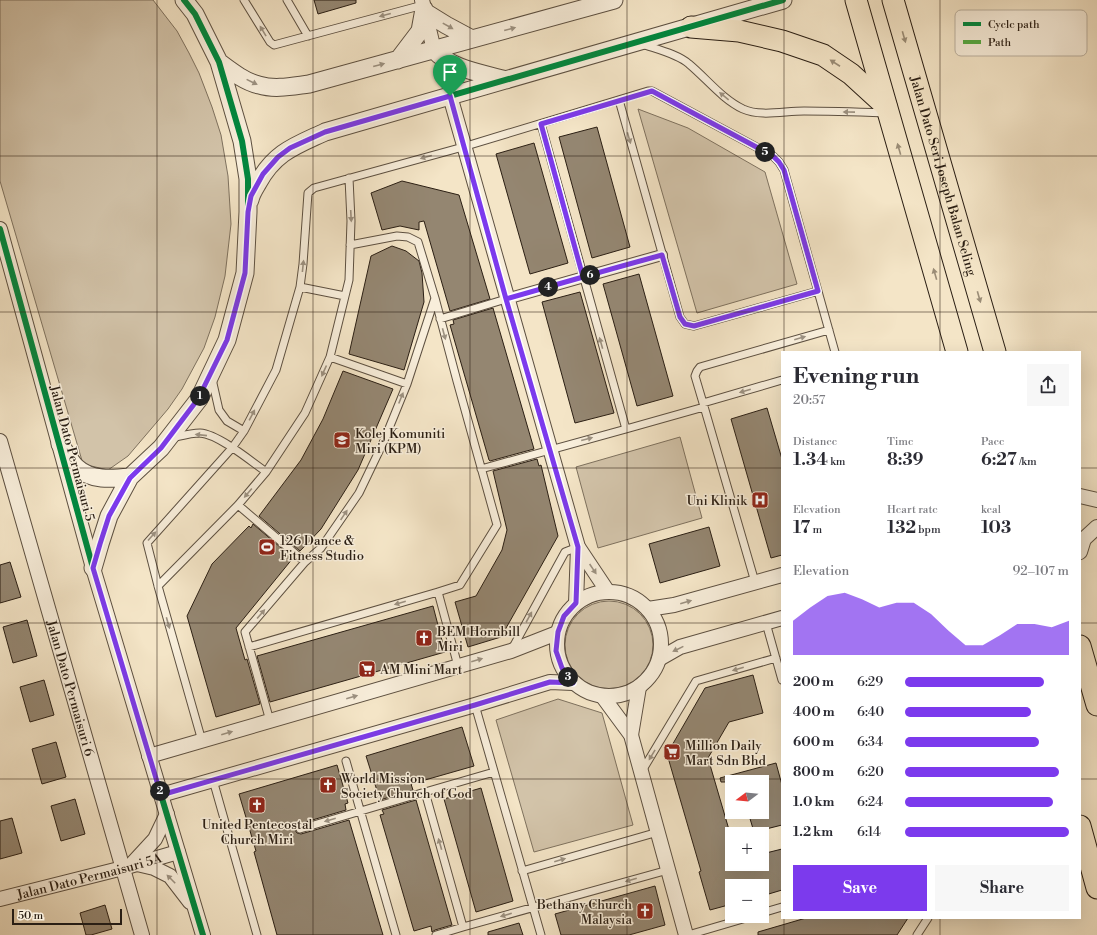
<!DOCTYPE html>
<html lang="en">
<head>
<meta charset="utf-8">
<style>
  :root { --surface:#fff; --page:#f7f7f7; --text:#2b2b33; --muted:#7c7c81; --accent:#7c3aed }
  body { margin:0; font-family:"Libre Bodoni",serif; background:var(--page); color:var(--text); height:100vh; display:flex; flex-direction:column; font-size:15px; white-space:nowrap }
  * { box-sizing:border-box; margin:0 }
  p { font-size:13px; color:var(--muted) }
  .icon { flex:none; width:22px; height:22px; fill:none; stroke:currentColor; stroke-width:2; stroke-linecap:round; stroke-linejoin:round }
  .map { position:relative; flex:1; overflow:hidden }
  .side { position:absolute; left:781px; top:351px; width:300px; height:568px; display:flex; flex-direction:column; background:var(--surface); border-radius:0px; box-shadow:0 4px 16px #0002 }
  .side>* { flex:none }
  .needle { width:26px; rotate:254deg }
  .tools { position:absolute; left:725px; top:775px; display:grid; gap:8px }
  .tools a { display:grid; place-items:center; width:44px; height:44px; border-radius:0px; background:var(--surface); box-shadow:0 4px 16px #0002; font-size:20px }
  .scale { position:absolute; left:12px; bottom:10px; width:110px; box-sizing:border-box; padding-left:4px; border:2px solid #2b1f14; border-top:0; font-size:11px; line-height:14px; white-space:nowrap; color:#2b1f14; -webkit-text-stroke:3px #f8eedb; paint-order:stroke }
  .pin { position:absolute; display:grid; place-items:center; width:34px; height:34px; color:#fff; margin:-41px -17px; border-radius:50% 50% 50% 0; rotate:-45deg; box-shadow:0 0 4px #0007 }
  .pin .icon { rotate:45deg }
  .km { position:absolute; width:20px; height:20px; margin:-10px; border-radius:50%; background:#222; color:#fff; font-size:11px; line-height:20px; text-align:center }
  .round { display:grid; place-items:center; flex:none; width:42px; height:42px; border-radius:0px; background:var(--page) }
  .headline { display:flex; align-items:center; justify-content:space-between; height:68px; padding:0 12px }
  h1 { font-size:22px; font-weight:700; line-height:30px }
  .metrics { display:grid; grid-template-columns:repeat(3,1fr); gap:6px; height:68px; padding:4px 12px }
  .metrics div { display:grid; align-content:center }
  .metrics b { font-size:17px; font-weight:700 }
  .metrics small { font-size:11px; font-weight:400 }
  .metrics p { font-size:11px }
  .chart { height:112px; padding:8px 12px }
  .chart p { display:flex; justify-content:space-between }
  .chart svg { width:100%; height:72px; margin-top:4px; fill:var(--accent); opacity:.7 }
  .cta { display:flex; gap:8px; margin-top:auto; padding:8px 12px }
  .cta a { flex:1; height:46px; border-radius:0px; background:var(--accent); color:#fff; font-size:16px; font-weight:700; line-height:46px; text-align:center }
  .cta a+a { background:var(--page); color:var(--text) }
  ul { padding:0 12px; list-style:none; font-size:13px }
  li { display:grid; grid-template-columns:64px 48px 1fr; align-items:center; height:30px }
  li i { height:10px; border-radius:5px; background:var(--accent) }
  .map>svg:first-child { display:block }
  .green { fill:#d2c3a9; stroke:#7e715e }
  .building { fill:#948671; stroke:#2b1f14 }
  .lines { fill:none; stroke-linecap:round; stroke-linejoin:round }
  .service-casing { stroke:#5d5041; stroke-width:9 }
  .pedestrian-casing { stroke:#5d5041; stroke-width:12 }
  .minor-casing { stroke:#5d5041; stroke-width:16 }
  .tertiary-casing { stroke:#5d5041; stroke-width:19 }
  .primary-casing { stroke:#2b1f14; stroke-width:23 }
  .service { stroke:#f8eedb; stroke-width:7 }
  .pedestrian { stroke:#f8eedb; stroke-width:10 }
  .minor { stroke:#f8eedb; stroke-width:14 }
  .tertiary { stroke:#f8eedb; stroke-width:17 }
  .primary { stroke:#f4e5c7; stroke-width:21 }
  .quiet { stroke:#54aa42; stroke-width:5; stroke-dasharray:10 5; stroke-linecap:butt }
  .cycleway-casing { stroke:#f8eedb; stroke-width:8 }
  .cycleway { stroke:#00873e; stroke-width:6 }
  .oneway { fill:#9c9181 }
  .oneway2 { fill:#9a8c76 }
  .route-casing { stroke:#fff; stroke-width:8 }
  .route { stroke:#7c3aed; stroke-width:5 }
  .grid { fill:none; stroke:#2b1f14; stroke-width:1; stroke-opacity:0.55 }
  .labels { text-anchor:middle; stroke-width:3; stroke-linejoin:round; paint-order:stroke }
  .street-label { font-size:13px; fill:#2b1f14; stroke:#f8eedb }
  .poi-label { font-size:13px; fill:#2b1f14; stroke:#f8eedb; text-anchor:start }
  .key { fill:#f8eedb; stroke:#bab09f; stroke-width:1 }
  .key-label { font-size:11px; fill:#2b1f14 }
</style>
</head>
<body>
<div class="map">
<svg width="1097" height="935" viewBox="0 0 1097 935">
  <rect width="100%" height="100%" fill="#f4e5c7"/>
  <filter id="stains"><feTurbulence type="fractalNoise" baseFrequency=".005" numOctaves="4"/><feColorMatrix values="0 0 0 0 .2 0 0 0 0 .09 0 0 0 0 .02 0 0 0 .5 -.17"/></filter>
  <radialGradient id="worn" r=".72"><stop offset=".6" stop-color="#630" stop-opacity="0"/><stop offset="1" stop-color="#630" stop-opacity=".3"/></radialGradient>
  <!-- green -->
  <path class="green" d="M 0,0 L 153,0 L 177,31 L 189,53 L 199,73 L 212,107 L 221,135 L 228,176 L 231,224 L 225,276 L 215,317 L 204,348 L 182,389 L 168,409 L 128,456 L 108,470 L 83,464 L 0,181 Z
    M 638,109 L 688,128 L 765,172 L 797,284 L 697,313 Z
    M 680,437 L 702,518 L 598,548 L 576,467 Z
    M565 645a44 44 0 1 1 88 0a44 44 0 1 1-88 0Z
    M 558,699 L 602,713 L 633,825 L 534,852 L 496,720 Z"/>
  <!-- building -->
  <path class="building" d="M 314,0 L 356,0 L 356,3 L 318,14 Z
    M 597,127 L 630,247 L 592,258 L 559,137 Z
    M 534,143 L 568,263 L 530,274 L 496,154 Z
    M 402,181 L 459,195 L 490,299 L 450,311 L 424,221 L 419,222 L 419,230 L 400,226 L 382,230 L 371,193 Z
    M 392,246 L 406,251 L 419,261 L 422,273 L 424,302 L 404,370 L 349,354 L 371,256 Z
    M 639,274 L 673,396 L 637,406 L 603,284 Z
    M 580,292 L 614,413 L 575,423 L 542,302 Z
    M 493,308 L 534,449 L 490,461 L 489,460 L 450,325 L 454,324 L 453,320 Z
    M 343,371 L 393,389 L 358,470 L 321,529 L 300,551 L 259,516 L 301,460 L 323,419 Z
    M 767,408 L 782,459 L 782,555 L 771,558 L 731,419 Z
    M 537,459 L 539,466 L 541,465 L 558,536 L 501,637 L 468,647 L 455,602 L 476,596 L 502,550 L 507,530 L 493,471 Z
    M 253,524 L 293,558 L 236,628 L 245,660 L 247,659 L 260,704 L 216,717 L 187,616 L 212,564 L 249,526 L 251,528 Z
    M 709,527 L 720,566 L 660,583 L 649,544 Z
    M 10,562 L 21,597 L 0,603 L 0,565 Z
    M 433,606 L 445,652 L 270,702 L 257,656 Z
    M 27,620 L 37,656 L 13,663 L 3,627 Z
    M 753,675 L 763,713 L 729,722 L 708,758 L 732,840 L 732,864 L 762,864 L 762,854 L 782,849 L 782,890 L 762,896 L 762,886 L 732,886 L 732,904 L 710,910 L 699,872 L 701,871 L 667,754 L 705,688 Z
    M 44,680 L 54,715 L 30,722 L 20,687 Z
    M 462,727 L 474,766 L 411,784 L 413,790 L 380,800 L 366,756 Z
    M 56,742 L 66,777 L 42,784 L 32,749 Z
    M 776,763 L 782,785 L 782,825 L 754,832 L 748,812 L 762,812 L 762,782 L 721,782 L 720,778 Z
    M 337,765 L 348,803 L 345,804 L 346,810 L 299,824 L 296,826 L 295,830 L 297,833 L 301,834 L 349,820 L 383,935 L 277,935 L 254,852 L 256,851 L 239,794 Z
    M 481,788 L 513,901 L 476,912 L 444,799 Z
    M 75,799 L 85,834 L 61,841 L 51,806 Z
    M 416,800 L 452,925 L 435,930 L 432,932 L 431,926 L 414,931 L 380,815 L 384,814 L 382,810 Z
    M 12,818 L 22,853 L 0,859 L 0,821 Z
    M 655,886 L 665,925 L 629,935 L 561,935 L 555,914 Z
    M 105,905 L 112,929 L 91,935 L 86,935 L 80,913 Z
    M 806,918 L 908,918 L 897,935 L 758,935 L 758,932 Z
    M 519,923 L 523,935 L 488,935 L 488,932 Z"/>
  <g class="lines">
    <!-- service casing -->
    <g class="service-casing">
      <path id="service" d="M 244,0 L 270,42 L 274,45 L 423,5
        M 287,0 L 308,36
        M 642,44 C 656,49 678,54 689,64 C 707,79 722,99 743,109 C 761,117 784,111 804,111 C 831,111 859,112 886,113
        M 619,100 L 680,317 L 685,324 L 694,326 L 818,291
        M 350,245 L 397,236 L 408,237 L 418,242 L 435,298
        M 300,287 L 345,296
        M 440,319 L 506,299
        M 330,357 L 407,384
        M 212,379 L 219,410 L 227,421 L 244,431
        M 782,380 L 703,403 L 695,376 L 697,371 L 700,367 L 829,330
        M 703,403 L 755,582
        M 626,429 L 704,407
        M 172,438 C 181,436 190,433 200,433 C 218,434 251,461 266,472
        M 481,469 L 626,429 L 541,124
        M 238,505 L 305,562
        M 158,586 L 238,505 L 266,472 L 305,413 L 330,357 L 349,280 L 351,221 L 349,178
        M 766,623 L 782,680
        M 249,647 L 438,592
        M 512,649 L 565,552 L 578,547
        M 475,705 L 541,935
        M 270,721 L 245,632 L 305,562 L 321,548 L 359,493 L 383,443 L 407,384 L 435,298 L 457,381 L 497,525 L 460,585 L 438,592 L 458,666
        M 202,741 L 158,586 L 147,543 L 232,448 L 244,431 L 276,370 L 300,287 L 303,264 L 308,193 L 314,188 L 463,147 L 648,91 L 652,91 L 773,156 L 779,162 L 784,170 L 835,352
        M 346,761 L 396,935
        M 642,771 L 696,681 L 776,658
        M 494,772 L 425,792 L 463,927 L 668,870
        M 213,780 L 257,935
        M 300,829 L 425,792
        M 522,871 L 658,832
        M 762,913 L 782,907
        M 436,935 L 463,927
        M 688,935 L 753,916
        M 917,935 L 928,918"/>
    </g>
    <!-- pedestrian casing -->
    <g class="pedestrian-casing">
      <path id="pedestrian" d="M 506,299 L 662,255"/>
    </g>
    <!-- minor casing -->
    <g class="minor-casing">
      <g id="minor">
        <path d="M 422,0 L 434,50"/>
        <path d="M 450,96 L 578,547 L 608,592"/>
        <path d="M 0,229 L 93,568 L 203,935"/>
        <path id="s1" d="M 0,441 L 142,935"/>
        <path d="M 1080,496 L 1097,500"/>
        <path d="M 1080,552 L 1084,539 L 1097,527"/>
        <circle cx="609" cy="644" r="52"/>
        <path d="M 576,603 L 578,547"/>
        <path d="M 648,609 L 674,605 L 782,575"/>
        <path d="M 659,659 L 680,647 L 782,618"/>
        <path d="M 603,697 L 631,735 L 686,935"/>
        <path d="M 631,735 L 639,687"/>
        <path d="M 149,756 L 511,651 L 557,633"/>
        <path d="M 161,795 L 475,705 L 550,682 L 573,683"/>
        <path d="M 137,864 L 154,868 L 170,876 L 190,902"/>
        <path d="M 131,865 L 155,839 L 167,814"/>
        <path id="s2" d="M 0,899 L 123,868 L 178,852"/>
      </g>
    </g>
    <!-- tertiary casing -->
    <g class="tertiary-casing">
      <path id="tertiary" d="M 425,12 L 446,25 L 472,39
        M 434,50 C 451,69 481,73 506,80
        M 398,60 L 420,31 L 424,9
        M 219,62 C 231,71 245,82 259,85 C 275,90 293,86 309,84 L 614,0
        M 250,200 C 251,194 255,188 258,183 C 275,152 295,146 325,132 L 783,0
        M 60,444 C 65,451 70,461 76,467 C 91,481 111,479 130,477
        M 93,568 L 100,544 L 109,516 L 130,477 L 161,448 L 199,399 L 227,340 L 245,273 L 248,212 L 248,179 L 242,141 L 219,62 L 195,14 L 184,0"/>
    </g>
    <!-- primary casing -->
    <g class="primary-casing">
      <g id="primary">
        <path d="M 856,0 L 957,352"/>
        <path id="s3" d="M 893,0 L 995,352"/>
        <path d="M 691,27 L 739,31 L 782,41 L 823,55 L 851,74 L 886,106"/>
        <path d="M 1080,646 L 1097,705"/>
        <path d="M 1080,826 L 1097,888"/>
      </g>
    </g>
    <!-- service -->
    <use href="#service" class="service"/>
    <!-- pedestrian -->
    <use href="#pedestrian" class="pedestrian"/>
    <!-- minor -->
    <use href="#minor" class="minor"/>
    <!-- tertiary -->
    <use href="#tertiary" class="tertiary"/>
    <!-- primary -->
    <use href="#primary" class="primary"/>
    <!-- quiet -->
    <path class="quiet" d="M 506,299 L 662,255"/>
    <!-- cycleway casing -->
    <g class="cycleway-casing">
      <path id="cycleway" d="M 250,200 L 251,196 C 258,182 266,168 277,157 C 290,145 309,139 325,132 L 783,0
        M 0,229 L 93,568 L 203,935
        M 93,568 L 100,544 L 109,516 L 130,477 L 161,448 L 199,399 L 227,340 L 245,273 L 248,212 L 248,179 L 242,141 L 219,62 L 195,14 L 184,0"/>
    </g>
    <!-- cycleway -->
    <use href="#cycleway" class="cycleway"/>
  </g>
  <!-- one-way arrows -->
  <defs><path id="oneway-solid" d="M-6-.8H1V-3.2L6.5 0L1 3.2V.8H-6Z"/></defs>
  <g class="oneway">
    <use href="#oneway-solid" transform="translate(385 15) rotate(165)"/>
    <use href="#oneway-solid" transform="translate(448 26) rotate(29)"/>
    <use href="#oneway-solid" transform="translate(510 29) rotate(-15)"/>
    <use href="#oneway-solid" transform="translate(263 31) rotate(-121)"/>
    <use href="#oneway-solid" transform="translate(379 65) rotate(-15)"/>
    <use href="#oneway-solid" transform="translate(252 82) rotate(26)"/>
    <use href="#oneway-solid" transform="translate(724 96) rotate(-141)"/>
    <use href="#oneway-solid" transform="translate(849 112) rotate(-179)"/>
    <use href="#oneway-solid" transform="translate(629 138) rotate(74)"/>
    <use href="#oneway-solid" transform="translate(426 157) rotate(165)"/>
    <use href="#oneway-solid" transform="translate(351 216) rotate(87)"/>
    <use href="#oneway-solid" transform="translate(303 266) rotate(-84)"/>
    <use href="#oneway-solid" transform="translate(444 334) rotate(75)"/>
    <use href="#oneway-solid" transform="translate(800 338) rotate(-16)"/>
    <use href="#oneway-solid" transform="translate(601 343) rotate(-106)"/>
    <use href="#oneway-solid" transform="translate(324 371) rotate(114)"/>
    <use href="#oneway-solid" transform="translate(745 391) rotate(164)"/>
    <use href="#oneway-solid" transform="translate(401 398) rotate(-68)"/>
    <use href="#oneway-solid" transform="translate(252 415) rotate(-62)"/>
    <use href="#oneway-solid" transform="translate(201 435) rotate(-174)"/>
    <use href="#oneway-solid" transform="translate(587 439) rotate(-15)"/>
    <use href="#oneway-solid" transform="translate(248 493) rotate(130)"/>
    <use href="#oneway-solid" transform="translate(344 515) rotate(-56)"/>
    <use href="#oneway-solid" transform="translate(152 536) rotate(-48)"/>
    <use href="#oneway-solid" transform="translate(593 569) rotate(56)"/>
    <use href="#oneway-solid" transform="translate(686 602) rotate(-16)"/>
    <use href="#oneway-solid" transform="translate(400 603) rotate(164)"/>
    <use href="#oneway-solid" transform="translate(261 614) rotate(-49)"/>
    <use href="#oneway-solid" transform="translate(529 617) rotate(-61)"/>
    <use href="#oneway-solid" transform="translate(168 623) rotate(74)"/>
    <use href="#oneway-solid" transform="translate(678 649) rotate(154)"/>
    <use href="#oneway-solid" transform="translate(477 660) rotate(-16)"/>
    <use href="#oneway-solid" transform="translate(738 669) rotate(164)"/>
    <use href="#oneway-solid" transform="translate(352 697) rotate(-16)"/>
    <use href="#oneway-solid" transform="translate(227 733) rotate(-16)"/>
    <use href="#oneway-solid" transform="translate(652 755) rotate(121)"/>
    <use href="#oneway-solid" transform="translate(330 820) rotate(164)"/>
    <use href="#oneway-solid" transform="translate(440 844) rotate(-106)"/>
    <use href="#oneway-solid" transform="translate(560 860) rotate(-16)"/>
    <use href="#oneway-solid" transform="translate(171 879) rotate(-135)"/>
    <use href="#oneway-solid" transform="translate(631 880) rotate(164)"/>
    <use href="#oneway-solid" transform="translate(506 915) rotate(164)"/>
  </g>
  <g class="oneway2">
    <use href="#oneway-solid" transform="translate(904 37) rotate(74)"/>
    <use href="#oneway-solid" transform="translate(835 63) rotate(-147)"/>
    <use href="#oneway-solid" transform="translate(899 149) rotate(-106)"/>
    <use href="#oneway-solid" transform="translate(935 274) rotate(-106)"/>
    <use href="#oneway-solid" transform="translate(979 297) rotate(74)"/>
  </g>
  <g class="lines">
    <!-- route casing -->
    <g class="route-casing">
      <path id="route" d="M 450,96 L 325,132 L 290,148 L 278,157 L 263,174 L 251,196 L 248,212 L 245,273 L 227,340 L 198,399 L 161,448 L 130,478 L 109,516 L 100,544 L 93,568 L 161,795 L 475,705 L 550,682 L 573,683 L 562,668 L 556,651 L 558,632 L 564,616 L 576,603 L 578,547 L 506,299 L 583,277 L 541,124 L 652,91 L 773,156 L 779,162 L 784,170 L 818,291 L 694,326 L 685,324 L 680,317 L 662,255 C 610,269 558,284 506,299 L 450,96"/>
    </g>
    <!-- route -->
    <use href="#route" class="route"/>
  </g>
  <!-- grid -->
  <path class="grid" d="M 157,0 L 157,935M 313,0 L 313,935M 470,0 L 470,935M 627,0 L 627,935M 784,0 L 784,352M 940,0 L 940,352M 0,156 L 1097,156M 0,312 L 1097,312M 0,468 L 782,468M 1080,468 L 1097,468M 0,623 L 782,623M 1080,623 L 1097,623M 0,779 L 782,779M 1080,779 L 1097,779M 784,918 L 784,935M 940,918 L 940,935"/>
  <!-- icons -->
  <defs>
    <g id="university-square" transform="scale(0.9)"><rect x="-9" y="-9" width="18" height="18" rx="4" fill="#8f2418" stroke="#f8eedb"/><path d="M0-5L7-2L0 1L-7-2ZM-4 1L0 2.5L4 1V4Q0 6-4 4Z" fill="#fff"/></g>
    <g id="hospital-square" transform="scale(0.9)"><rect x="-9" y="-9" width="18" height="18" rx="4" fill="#8f2418" stroke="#f8eedb"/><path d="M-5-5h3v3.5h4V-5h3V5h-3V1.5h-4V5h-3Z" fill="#fff"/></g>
    <g id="stadium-square" transform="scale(0.9)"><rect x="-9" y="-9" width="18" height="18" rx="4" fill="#8f2418" stroke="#f8eedb"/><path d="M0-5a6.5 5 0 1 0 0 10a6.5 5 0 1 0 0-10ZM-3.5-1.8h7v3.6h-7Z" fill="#fff"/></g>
    <g id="church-square" transform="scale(0.9)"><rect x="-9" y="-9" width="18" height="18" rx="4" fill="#8f2418" stroke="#f8eedb"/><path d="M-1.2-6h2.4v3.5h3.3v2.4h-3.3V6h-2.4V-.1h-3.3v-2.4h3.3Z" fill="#fff"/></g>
    <g id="supermarket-square" transform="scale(0.9)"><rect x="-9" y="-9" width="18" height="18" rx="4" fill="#8f2418" stroke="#f8eedb"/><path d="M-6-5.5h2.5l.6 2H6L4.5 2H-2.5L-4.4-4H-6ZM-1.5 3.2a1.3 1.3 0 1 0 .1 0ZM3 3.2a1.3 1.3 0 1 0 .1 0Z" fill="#fff"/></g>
  </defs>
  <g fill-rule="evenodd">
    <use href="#university-square" x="342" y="440"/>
    <use href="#hospital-square" x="760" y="500"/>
    <use href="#stadium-square" x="267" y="547"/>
    <use href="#church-square" x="424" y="638"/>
    <use href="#supermarket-square" x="367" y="669"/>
    <use href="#supermarket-square" x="672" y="752"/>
    <use href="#church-square" x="328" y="785"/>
    <use href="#church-square" x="257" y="805"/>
    <use href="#church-square" x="645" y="911"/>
  </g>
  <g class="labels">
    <!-- street labels -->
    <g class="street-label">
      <text dy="5" stroke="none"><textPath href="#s3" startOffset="183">Jalan Dato Seri Joseph Balan Seling</textPath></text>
      <text transform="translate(73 453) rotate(75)" y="5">Jalan Dato Permaisuri 5</text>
      <text dy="5" stroke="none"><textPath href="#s1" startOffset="257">Jalan Dato Permaisuri 6</textPath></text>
      <text dy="5" stroke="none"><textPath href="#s2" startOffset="92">Jalan Dato Permaisuri 5A</textPath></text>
    </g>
    <!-- poi labels -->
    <g class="poi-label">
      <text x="355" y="438">Kolej Komuniti<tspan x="355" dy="15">Miri (KPM)</tspan></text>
      <text x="747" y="505" text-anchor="end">Uni Klinik</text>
      <text x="280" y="545">126 Dance &amp;<tspan x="280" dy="15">Fitness Studio</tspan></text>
      <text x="437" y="636">BEM Hornbill<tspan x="437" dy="15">Miri</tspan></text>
      <text x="380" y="674">AM Mini Mart</text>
      <text x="685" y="750">Million Daily<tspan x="685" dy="15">Mart Sdn Bhd</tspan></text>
      <text x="341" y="783">World Mission<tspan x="341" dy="15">Society Church of God</tspan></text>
      <text x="257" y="829" text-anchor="middle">United Pentecostal<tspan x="257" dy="15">Church Miri</tspan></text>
      <text x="632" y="909" text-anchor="end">Bethany Church<tspan x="632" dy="15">Malaysia</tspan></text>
    </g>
  </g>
  <!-- legend -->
  <rect x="955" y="10" width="132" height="46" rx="6" class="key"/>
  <rect x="963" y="22" width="18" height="4" fill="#00873e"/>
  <rect x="963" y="40" width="18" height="4" fill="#54aa42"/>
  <g class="key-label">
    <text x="988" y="28">Cycle path</text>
    <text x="988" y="46">Path</text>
  </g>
  <rect width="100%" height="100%" filter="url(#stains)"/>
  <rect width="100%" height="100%" fill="url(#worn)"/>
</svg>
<div class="tools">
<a><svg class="needle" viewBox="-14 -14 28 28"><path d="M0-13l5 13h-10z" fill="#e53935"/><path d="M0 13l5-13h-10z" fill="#7c7c81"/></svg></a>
<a>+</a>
<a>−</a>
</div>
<div class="scale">50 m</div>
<div class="pin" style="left:450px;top:96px;background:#1e9e55"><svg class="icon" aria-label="arrive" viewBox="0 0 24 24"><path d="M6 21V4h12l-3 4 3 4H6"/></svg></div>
<b class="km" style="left:200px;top:396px">1</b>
<b class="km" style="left:160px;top:791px">2</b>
<b class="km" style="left:568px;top:677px">3</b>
<b class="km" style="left:548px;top:287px">4</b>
<b class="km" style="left:765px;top:152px">5</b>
<b class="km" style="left:590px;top:275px">6</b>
<section class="side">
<div class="headline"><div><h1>Evening run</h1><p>20:57</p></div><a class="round"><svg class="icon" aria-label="share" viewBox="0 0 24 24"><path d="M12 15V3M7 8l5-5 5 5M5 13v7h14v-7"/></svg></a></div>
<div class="metrics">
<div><p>Distance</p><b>1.34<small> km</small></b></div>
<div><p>Time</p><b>8:39</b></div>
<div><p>Pace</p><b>6:27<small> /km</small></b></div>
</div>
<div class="metrics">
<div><p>Elevation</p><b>17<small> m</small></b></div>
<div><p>Heart rate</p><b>132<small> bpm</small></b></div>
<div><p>kcal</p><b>103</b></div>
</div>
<div class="chart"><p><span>Elevation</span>92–107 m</p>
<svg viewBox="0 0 160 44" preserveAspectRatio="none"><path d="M0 44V23L10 15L20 8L30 6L40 10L50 15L60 12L70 12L80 19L90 29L100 38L110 38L120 32L130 25L140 25L150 27L160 23V44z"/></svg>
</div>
<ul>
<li><b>200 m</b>6:29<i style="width:85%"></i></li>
<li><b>400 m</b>6:40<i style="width:77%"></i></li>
<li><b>600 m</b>6:34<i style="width:82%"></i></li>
<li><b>800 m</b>6:20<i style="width:94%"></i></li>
<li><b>1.0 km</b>6:24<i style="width:90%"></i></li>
<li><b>1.2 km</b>6:14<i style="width:100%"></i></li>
</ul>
<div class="cta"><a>Save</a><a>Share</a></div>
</section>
</div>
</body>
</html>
